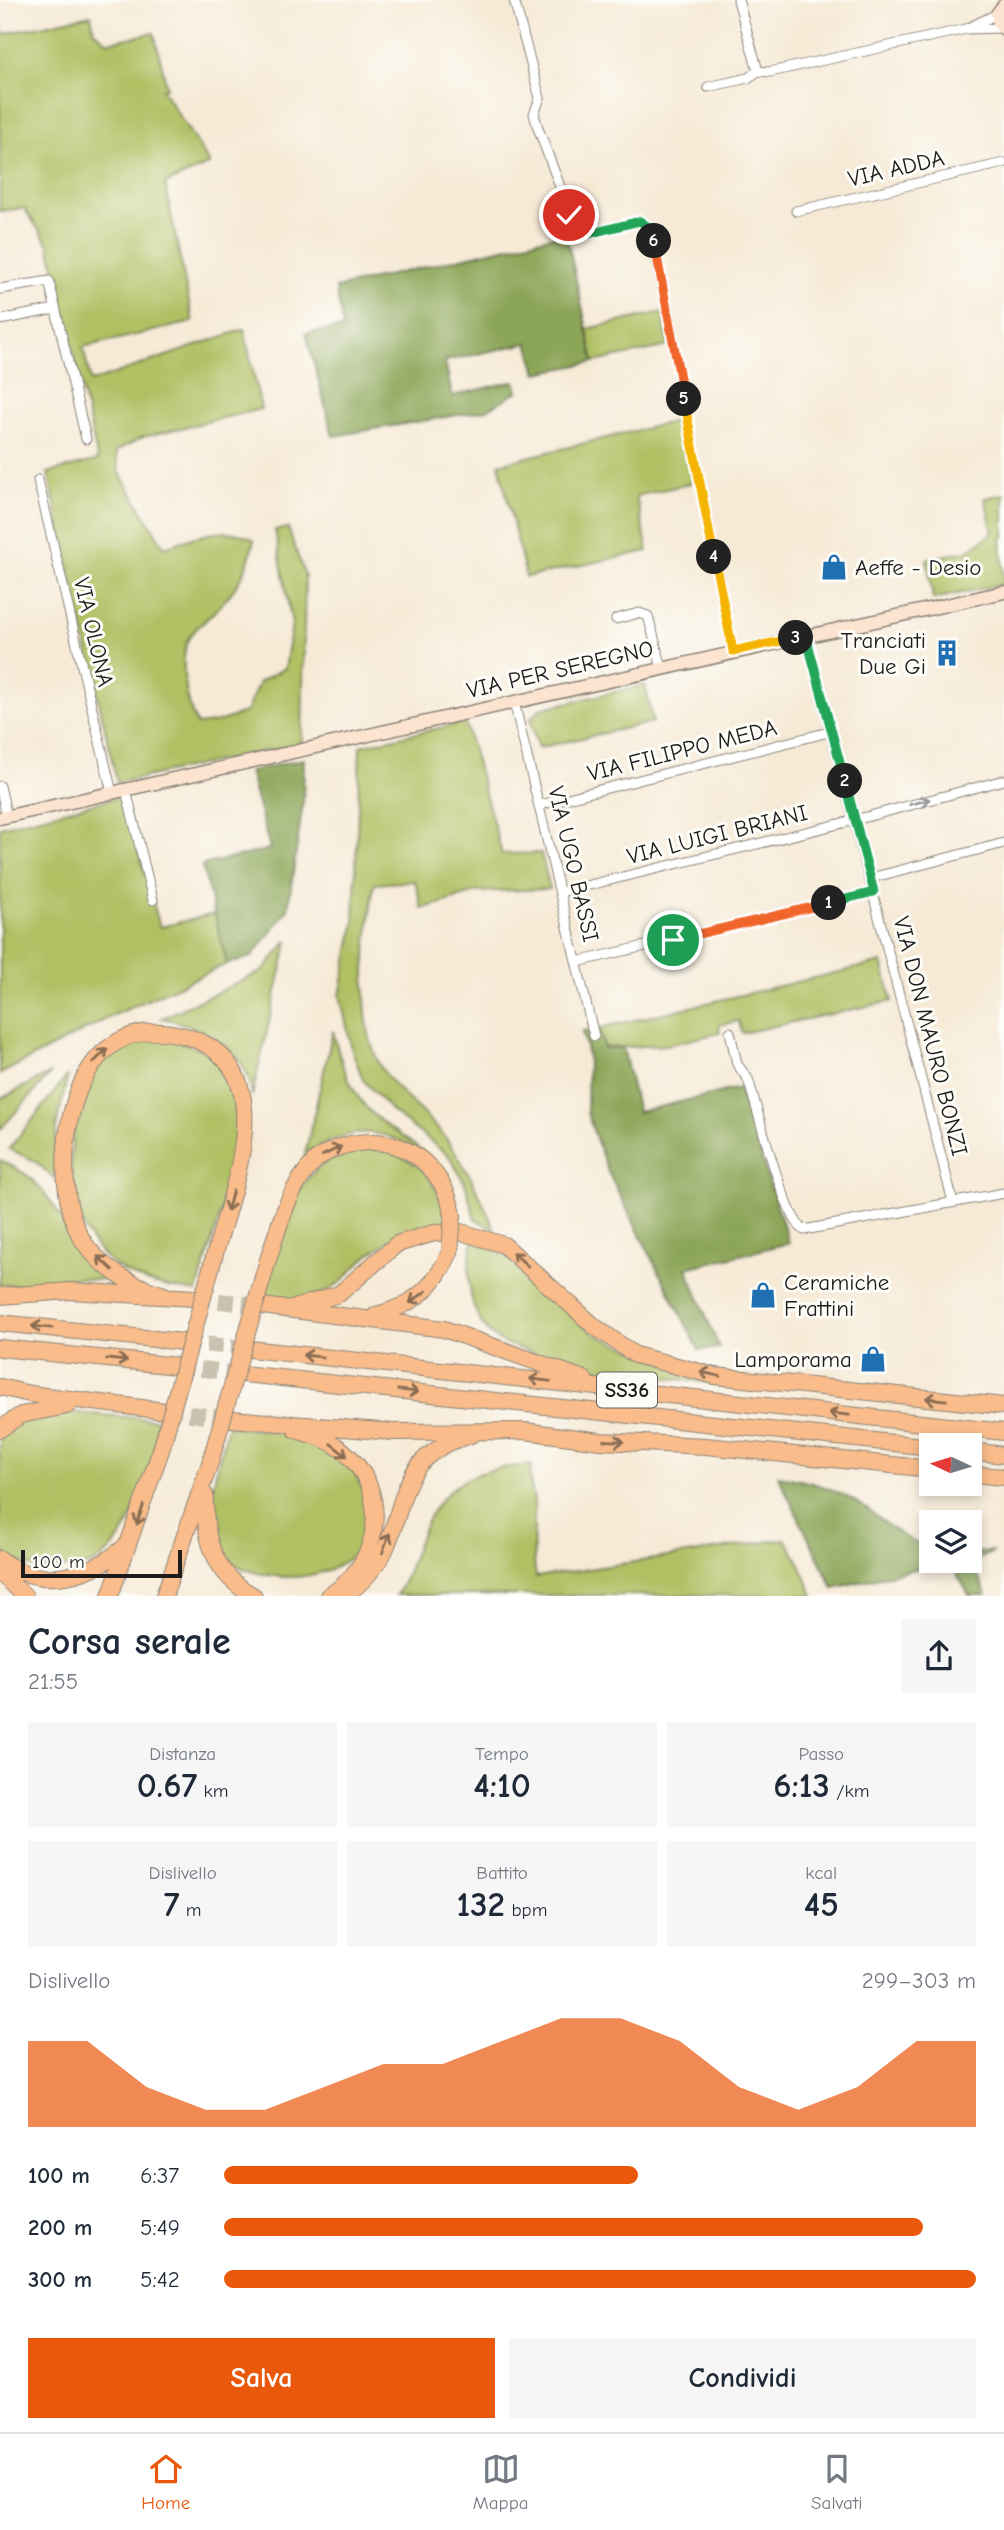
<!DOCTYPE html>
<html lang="it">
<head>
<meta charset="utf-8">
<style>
  :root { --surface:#fff; --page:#f6f6f7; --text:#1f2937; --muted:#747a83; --line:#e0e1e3; --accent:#ea580c }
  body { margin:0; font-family:"Comic Neue",sans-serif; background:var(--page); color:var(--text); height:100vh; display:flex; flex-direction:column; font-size:26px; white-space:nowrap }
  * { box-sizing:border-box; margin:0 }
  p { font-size:23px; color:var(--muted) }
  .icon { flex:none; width:38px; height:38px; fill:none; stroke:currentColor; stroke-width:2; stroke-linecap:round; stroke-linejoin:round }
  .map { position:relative; height:1596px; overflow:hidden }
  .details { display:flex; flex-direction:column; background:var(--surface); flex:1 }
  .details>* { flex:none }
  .needle { width:46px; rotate:274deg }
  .tools { position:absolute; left:919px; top:1433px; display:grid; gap:14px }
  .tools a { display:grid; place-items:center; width:63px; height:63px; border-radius:0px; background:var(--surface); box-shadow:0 4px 10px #0003; font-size:35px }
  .scale { position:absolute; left:21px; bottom:18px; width:161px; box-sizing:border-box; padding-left:7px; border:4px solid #1c1c1c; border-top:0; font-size:19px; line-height:24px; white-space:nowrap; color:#1c1c1c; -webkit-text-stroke:5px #fdfcf7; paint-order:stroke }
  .pin { position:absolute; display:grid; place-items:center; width:60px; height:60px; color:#fff; margin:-30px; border:4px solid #fff; border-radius:50%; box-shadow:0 2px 7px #0007 }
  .km { position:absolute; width:35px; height:35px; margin:-18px; border-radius:50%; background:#222; color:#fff; font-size:19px; line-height:35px; text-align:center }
  .round { display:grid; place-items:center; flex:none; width:74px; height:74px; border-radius:0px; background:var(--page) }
  .summary { display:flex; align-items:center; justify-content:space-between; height:119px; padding:0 28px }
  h1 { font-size:38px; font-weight:700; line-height:52px }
  .metrics { display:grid; grid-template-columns:repeat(3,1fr); gap:10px; height:119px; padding:7px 28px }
  .metrics div { display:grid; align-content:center; border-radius:0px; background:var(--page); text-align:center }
  .metrics b { font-size:35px; font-weight:700 }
  .metrics small { font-size:19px; font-weight:400 }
  .metrics p { font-size:19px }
  .chart { height:196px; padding:14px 28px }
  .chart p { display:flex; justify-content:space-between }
  .chart svg { width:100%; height:126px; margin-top:7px; fill:var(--accent); opacity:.7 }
  .button { display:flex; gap:14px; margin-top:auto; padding:14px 28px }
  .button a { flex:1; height:80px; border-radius:0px; background:var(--accent); color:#fff; font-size:28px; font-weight:700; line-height:80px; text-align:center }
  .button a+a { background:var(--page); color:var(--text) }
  ul { padding:0 28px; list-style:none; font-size:23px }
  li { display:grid; grid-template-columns:112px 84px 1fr; align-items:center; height:52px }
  li i { height:18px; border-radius:9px; background:var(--accent) }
  .dock { display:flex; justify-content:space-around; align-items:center; height:98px; border-top:2px solid var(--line); background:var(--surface); font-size:19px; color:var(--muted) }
  .dock a { display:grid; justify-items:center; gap:4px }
  .dock .on { color:var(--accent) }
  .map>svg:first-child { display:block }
  .green { fill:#b0c063; stroke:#666e40; stroke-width:2 }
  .forest { fill:#8ca659; stroke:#54613a; stroke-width:2 }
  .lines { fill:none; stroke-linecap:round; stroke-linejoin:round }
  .highway-tunnel { stroke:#cac1b1; stroke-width:16; stroke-dasharray:16 8; stroke-linecap:butt }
  .street-casing { stroke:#898379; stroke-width:11 }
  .secondary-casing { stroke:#898379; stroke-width:15 }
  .highway-casing { stroke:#898379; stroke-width:18 }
  .street { stroke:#fff; stroke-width:9 }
  .secondary { stroke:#fde4d0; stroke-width:12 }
  .highway { stroke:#f9bc8a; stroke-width:16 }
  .highway-bridge-casing { stroke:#898379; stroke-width:18; stroke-linecap:butt }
  .highway-bridge { stroke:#f9bc8a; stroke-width:16 }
  .oneway { stroke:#999 }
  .oneway2 { stroke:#8a6c53 }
  .split-1-casing { stroke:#fff; stroke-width:14 }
  .split-2-casing { stroke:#fff; stroke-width:14 }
  .split-3-casing { stroke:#fff; stroke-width:14 }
  .split-4-casing { stroke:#fff; stroke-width:14 }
  .split-5-casing { stroke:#fff; stroke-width:14 }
  .split-6-casing { stroke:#fff; stroke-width:14 }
  .split-7-casing { stroke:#fff; stroke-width:14 }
  .split-1 { stroke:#f0652b; stroke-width:9 }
  .split-2 { stroke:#22a559; stroke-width:9 }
  .split-3 { stroke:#22a559; stroke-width:9 }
  .split-4 { stroke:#f5b400; stroke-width:9 }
  .split-5 { stroke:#f5b400; stroke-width:9 }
  .split-6 { stroke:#f0652b; stroke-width:9 }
  .split-7 { stroke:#22a559; stroke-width:9 }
  .labels { text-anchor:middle; stroke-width:6; stroke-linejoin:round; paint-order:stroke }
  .shield { fill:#fdfcf7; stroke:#605f5e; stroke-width:2 }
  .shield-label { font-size:21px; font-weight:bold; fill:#1c1c1c }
  .street-label { font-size:23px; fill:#1c1c1c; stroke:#fdfcf7 }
  .poi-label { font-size:23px; fill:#1c1c1c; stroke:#fdfcf7; text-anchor:start }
</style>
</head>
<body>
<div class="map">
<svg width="1004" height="1596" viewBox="0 0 1004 1596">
  <rect width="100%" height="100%" fill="#fdfcf7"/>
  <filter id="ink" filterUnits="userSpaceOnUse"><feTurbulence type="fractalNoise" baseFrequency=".0143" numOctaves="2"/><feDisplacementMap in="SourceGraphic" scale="14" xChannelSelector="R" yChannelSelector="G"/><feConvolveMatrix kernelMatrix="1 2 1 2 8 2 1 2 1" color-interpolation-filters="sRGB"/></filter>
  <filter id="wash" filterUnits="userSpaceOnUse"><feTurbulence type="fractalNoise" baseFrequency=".00686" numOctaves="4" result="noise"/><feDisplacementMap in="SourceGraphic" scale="28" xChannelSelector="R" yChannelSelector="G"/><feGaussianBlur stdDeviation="1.57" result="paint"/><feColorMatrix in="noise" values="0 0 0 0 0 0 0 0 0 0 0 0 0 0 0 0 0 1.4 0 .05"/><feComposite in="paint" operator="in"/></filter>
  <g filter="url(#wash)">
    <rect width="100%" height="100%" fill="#f6ead6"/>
    <!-- green -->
    <path class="green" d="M 91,15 L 94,31 L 108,42 L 154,33 L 167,88 L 162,89 L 210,164 L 165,184 L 193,322 L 83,347 L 91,382 L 244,329 L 261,409 L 143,437 L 116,451 L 119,472 L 164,547 C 194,538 225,523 254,540 C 247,576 234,592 209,617 C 203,623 195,629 190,636 C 177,657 187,705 197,725 L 218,722 L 246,712 L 259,682 L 285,668 L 292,624 L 275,530 L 288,528 L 305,576 L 302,743 L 117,783 L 48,473 L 98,460 L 49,245 L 24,208 L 0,211 L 0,21 L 3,34 Z
      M 663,312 L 668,346 L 594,362 L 587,329 Z
      M 680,420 L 692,483 L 636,496 L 648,551 L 526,577 L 499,464 Z
      M 1004,494 L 1004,537 L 1001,539 L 1004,584 L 933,599 L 927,559 L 967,551 L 993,533 L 985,498 Z
      M 645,685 L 653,722 L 538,748 L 530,719 L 540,709 Z
      M 465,722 L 502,854 L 541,853 L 550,889 L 476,892 L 422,909 L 415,881 L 374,884 C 367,935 354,1023 382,1069 C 399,1094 425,1113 444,1136 C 466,1164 481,1197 495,1230 L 475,1219 L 465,1183 L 449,1156 L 393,1112 L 363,1080 L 352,1050 L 340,995 L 354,925 L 360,746 Z
      M 123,796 L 160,927 L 214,914 L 227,964 L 114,1015 L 0,1074 L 0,827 Z
      M 288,940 L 252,1096 C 249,1049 202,1026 162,1018 L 263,971 Z
      M 882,962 L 892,1001 L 742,1033 L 739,1021 L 719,1025 L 720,1033 L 667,1045 L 604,1048 L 600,1028 Z
      M 333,1031 C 340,1061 350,1094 374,1115 C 393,1133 417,1143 435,1163 C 385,1127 360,1122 305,1154 Z
      M 164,1036 C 179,1042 197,1046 209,1055 C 271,1096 211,1235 197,1292 C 164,1287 129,1281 104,1256 C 62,1214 65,1139 86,1088 C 89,1081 92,1069 96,1064 C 110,1047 144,1037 164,1036 Z
      M 51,1073 L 0,1130 L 0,1099 Z
      M 68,1075 L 56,1128 L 55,1179 L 35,1161 L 9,1149 Z
      M 373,1147 C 420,1159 437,1175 447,1222 C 415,1228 389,1237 364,1259 C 350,1271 341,1286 323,1293 C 304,1301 284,1299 264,1299 C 282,1233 290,1152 373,1147 Z
      M 0,1160 C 9,1165 21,1170 29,1177 C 64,1208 74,1257 117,1281 L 70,1278 L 33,1285 L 0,1285 Z
      M 473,1241 L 500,1252 L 594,1334 L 715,1383 C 650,1376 583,1372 521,1349 C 514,1346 503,1344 497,1339 C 467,1318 465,1272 473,1241 Z
      M 55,1411 L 162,1420 C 151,1461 134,1547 90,1565 C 83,1568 71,1568 64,1568 C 39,1571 19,1566 0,1549 L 0,1435 L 14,1423 Z
      M 228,1426 C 253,1430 283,1431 307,1439 C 332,1448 355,1466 364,1492 C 394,1582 266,1596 222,1555 C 218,1548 212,1539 211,1531 C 208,1496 219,1460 228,1426 Z
      M 532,1465 C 527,1487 533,1486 534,1503 C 535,1530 531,1550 536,1577 L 785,1539 L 798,1560 L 813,1595 L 396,1595 C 407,1579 412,1559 419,1540 C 440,1483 474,1467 532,1465 Z"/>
    <!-- forest -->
    <path class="forest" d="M 566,233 L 594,362 L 537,373 L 528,343 L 445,361 L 452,396 L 515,381 L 518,391 L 487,410 L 333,436 L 306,333 L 343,328 L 336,288 Z
      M 304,759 L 303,803 L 288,909 L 252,957 L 227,964 L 202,865 L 270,849 L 249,771 Z
      M 600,1028 L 604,1048 L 623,1048 L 638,1112 L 739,1088 L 789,1243 L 687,1268 L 719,1348 L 699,1350 L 608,1172 L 587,1113 L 588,1056 L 582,1031 Z
      M 778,1476 C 808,1480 835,1488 861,1505 C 884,1520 904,1542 931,1548 L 931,1561 L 949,1561 L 833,1588 Z
      M 994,1551 L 971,1563 L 987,1595 L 969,1595 L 950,1561 L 970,1561 L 970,1553 Z"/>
  </g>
  <g filter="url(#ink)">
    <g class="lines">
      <!-- highway-tunnel -->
      <path class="highway-tunnel" d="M 195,1298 L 262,1306
        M 183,1342 L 250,1349
        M 177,1366 L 243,1374
        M 165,1411 L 231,1419"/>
      <!-- street casing -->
      <g class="street-casing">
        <path id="street" d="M 514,0 L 540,98 L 534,114 L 538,128 L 577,232 L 584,235 L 640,221 L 651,229 L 733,651
          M 738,0 L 758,71
          M 968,28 L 997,14
          M 708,87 L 748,78 L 758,71 L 770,72 L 966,29 L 1002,28
          M 796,211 L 1004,163
          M 0,289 L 49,281 L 86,439
          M 0,320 L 55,309
          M 38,480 L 112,793
          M 616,619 L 639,613 L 648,616 L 662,668
          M 806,636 L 953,1202
          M 514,702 L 594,1036
          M 0,786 L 7,817
          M 126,790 L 153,900
          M 540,805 L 833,731
          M 871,878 L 1004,843
          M 561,892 L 855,820 L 1004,780
          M 577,962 L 874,892
          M 730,1032 L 737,1064 L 748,1079 C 757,1107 784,1218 804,1230 L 1004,1193"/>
      </g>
      <!-- secondary casing -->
      <g class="secondary-casing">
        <path id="secondary" d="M 1004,5 L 997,14 L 999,24 L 1004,29
          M 0,818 L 1004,592"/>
      </g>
      <!-- highway casing -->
      <g class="highway-casing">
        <path id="highway" d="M 267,1263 C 279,1227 287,1190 314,1162 C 325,1151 343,1145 358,1143 C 407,1136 444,1169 453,1215
          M 164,1295 C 133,1286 105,1271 85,1244 C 52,1197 61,1087 106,1050 C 127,1032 154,1028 181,1035 C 284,1061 235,1181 216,1250
          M 0,1296 L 70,1291 L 195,1298
          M 262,1306 L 444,1329 L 584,1379
          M 291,1309 L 339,1294 L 397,1244 L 434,1233 L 461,1232 L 504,1245 L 594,1326 L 635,1355 L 715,1376 L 1004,1406
          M 376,1315 C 413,1306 435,1287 450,1252
          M 0,1323 L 183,1342
          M 0,1348 L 177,1366
          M 250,1349 L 1004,1432
          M 243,1374 L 931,1447
          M 0,1387 L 30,1394 L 165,1411
          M 231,1419 L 393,1432 L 525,1431 L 600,1441 L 706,1446 L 931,1469
          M 0,1429 L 21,1415 L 67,1406
          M 296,1430 C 312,1435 328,1439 341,1449 C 393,1490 382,1564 328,1596
          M 970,1451 L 1004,1455
          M 970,1474 L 1004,1477
          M 205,1495 C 204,1539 213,1574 254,1596
          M 0,1559 C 41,1592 93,1576 128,1544
          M 0,1573 L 25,1596
          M 350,1592 C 364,1580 377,1567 385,1550 C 408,1497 400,1454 471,1435
          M 110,1596 L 161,1450
          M 164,1596 L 210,1463"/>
      </g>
      <!-- street -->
      <use href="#street" class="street"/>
      <!-- secondary -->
      <use href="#secondary" class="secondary"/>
      <!-- highway -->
      <use href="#highway" class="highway"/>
      <!-- highway-bridge casing -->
      <g class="highway-bridge-casing">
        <path id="highway-bridge" d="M 450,1252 L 453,1215
          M 161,1450 L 216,1250
          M 210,1463 L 267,1263"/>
      </g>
      <!-- highway-bridge -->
      <use href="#highway-bridge" class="highway-bridge"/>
    </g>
    <!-- one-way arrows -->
    <defs><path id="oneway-shaft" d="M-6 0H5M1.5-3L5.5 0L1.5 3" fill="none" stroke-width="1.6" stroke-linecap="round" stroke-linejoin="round" transform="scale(1.75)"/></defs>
    <use class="oneway" href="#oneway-shaft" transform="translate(920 802) rotate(-15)"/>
    <g class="oneway2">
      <use href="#oneway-shaft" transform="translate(100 1056) rotate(-45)"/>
      <use href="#oneway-shaft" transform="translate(332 1151) rotate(-25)"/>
      <use href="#oneway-shaft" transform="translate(230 1201) rotate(105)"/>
      <use href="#oneway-shaft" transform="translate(520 1259) rotate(-138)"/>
      <use href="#oneway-shaft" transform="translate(105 1263) rotate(-138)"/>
      <use href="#oneway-shaft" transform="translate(418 1297) rotate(144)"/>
      <use href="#oneway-shaft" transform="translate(42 1327) rotate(-174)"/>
      <use href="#oneway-shaft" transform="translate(313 1356) rotate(-174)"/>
      <use href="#oneway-shaft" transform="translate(117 1360) rotate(6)"/>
      <use href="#oneway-shaft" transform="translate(710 1374) rotate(-167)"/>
      <use href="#oneway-shaft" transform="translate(540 1380) rotate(-173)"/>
      <use href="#oneway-shaft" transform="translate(408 1391) rotate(6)"/>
      <use href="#oneway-shaft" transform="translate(936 1399) rotate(-174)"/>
      <use href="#oneway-shaft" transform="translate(839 1414) rotate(-174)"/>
      <use href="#oneway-shaft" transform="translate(614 1441) rotate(3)"/>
      <use href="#oneway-shaft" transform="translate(339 1450) rotate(37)"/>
      <use href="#oneway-shaft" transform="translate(140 1515) rotate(109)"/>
      <use href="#oneway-shaft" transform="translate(386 1543) rotate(-70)"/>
    </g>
  </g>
  <g class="lines" filter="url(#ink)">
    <!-- split-1 casing -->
    <g class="split-1-casing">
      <path id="split-1" d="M 673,940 L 829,903"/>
    </g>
    <!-- split-2 casing -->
    <g class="split-2-casing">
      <path id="split-2" d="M 829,903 L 874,892 L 845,781"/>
    </g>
    <!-- split-3 casing -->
    <g class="split-3-casing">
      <path id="split-3" d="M 796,638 L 806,636 L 845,781"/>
    </g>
    <!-- split-4 casing -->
    <g class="split-4-casing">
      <path id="split-4" d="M 714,557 L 733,651 L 796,638"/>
    </g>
    <!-- split-5 casing -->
    <g class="split-5-casing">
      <path id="split-5" d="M 684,399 L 714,557"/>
    </g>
    <!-- split-6 casing -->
    <g class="split-6-casing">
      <path id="split-6" d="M 654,241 L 684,399"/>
    </g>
    <!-- split-7 casing -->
    <g class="split-7-casing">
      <path id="split-7" d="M 569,215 L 578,232 L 584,235 L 640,221 L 651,229 L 654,241"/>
    </g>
    <!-- split-1 -->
    <use href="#split-1" class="split-1"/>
    <!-- split-2 -->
    <use href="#split-2" class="split-2"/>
    <!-- split-3 -->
    <use href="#split-3" class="split-3"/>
    <!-- split-4 -->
    <use href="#split-4" class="split-4"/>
    <!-- split-5 -->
    <use href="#split-5" class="split-5"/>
    <!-- split-6 -->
    <use href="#split-6" class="split-6"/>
    <!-- split-7 -->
    <use href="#split-7" class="split-7"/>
  </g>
  <!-- icons -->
  <defs>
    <g id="shop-bare" transform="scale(2.1)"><path d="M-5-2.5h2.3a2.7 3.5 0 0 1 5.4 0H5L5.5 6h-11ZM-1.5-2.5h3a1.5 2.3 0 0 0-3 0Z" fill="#1f6fb2" stroke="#fdfcf7" stroke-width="2.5" paint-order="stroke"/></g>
    <g id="building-bare" transform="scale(2.1)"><path d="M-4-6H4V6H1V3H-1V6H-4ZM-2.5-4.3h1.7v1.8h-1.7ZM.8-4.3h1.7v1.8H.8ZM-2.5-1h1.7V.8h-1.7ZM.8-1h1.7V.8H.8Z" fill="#1f6fb2" stroke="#fdfcf7" stroke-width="2.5" paint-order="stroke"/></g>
  </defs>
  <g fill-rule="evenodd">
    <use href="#shop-bare" x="834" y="567"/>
    <use href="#building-bare" x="947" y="653"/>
    <use href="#shop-bare" x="763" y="1295"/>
    <use href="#shop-bare" x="873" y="1359"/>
  </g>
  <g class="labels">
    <!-- shield labels -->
    <rect class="shield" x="597" y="1372.5" width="60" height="35" rx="5"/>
    <g class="shield-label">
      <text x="627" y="1397">SS36</text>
    </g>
    <!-- street labels -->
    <g class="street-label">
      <text transform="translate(896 168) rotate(-13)" y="8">VIA ADDA</text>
      <text transform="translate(94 632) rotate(77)" y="8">VIA OLONA</text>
      <text transform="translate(560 669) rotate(-13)" y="8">VIA PER SEREGNO</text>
      <text transform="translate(682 750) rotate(-14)" y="8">VIA FILIPPO MEDA</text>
      <text transform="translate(717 834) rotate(-14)" y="8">VIA LUIGI BRIANI</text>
      <text transform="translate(574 864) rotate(77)" y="8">VIA UGO BASSI</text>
      <text transform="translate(931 1036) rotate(76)" y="8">VIA DON MAURO BONZI</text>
    </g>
    <!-- poi labels -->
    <g class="poi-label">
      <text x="855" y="575">Aeffe - Desio</text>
      <text x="926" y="648" text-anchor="end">Tranciati<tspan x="926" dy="26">Due Gi</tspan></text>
      <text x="784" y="1290">Ceramiche<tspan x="784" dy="26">Frattini</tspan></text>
      <text x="852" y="1367" text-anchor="end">Lamporama</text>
    </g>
  </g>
</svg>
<div class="tools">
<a><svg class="needle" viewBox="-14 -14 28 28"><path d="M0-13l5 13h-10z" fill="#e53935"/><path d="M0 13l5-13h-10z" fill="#747a83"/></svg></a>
<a><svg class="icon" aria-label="layers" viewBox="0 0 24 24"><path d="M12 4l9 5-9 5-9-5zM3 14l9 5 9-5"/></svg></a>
</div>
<div class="scale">100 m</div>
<div class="pin" style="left:673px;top:940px;background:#1e9e55"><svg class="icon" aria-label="arrive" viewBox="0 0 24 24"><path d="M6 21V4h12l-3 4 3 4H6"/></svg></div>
<div class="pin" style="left:569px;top:215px;background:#d93025"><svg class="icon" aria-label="check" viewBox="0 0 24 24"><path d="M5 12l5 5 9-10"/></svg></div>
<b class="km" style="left:829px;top:903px">1</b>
<b class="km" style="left:845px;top:781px">2</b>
<b class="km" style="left:796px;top:638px">3</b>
<b class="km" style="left:714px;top:557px">4</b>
<b class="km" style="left:684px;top:399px">5</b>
<b class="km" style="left:654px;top:241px">6</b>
</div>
<section class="details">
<div class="summary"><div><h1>Corsa serale</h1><p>21:55</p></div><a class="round"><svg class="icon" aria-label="share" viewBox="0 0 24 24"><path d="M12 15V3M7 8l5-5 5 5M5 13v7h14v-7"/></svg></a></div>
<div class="metrics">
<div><p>Distanza</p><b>0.67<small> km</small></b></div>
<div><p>Tempo</p><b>4:10</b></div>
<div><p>Passo</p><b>6:13<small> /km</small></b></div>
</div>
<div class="metrics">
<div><p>Dislivello</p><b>7<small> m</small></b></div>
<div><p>Battito</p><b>132<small> bpm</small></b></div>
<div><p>kcal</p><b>45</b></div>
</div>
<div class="chart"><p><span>Dislivello</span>299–303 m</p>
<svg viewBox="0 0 160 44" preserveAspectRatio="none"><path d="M0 44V14L10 14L20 30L30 38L40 38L50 30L60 22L70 22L80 14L90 6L100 6L110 14L120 30L130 38L140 30L150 14L160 14V44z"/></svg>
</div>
<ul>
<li><b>100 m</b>6:37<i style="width:55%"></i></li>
<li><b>200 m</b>5:49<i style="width:93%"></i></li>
<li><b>300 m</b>5:42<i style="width:100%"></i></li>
</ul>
<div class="button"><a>Salva</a><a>Condividi</a></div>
</section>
<nav class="dock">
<a class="on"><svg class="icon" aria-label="home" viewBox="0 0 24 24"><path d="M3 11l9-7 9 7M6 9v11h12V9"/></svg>Home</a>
<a><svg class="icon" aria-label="map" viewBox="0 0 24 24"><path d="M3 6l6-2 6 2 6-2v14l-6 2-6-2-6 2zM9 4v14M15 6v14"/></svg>Mappa</a>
<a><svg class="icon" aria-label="saved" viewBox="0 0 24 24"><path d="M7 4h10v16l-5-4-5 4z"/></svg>Salvati</a>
</nav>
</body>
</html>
